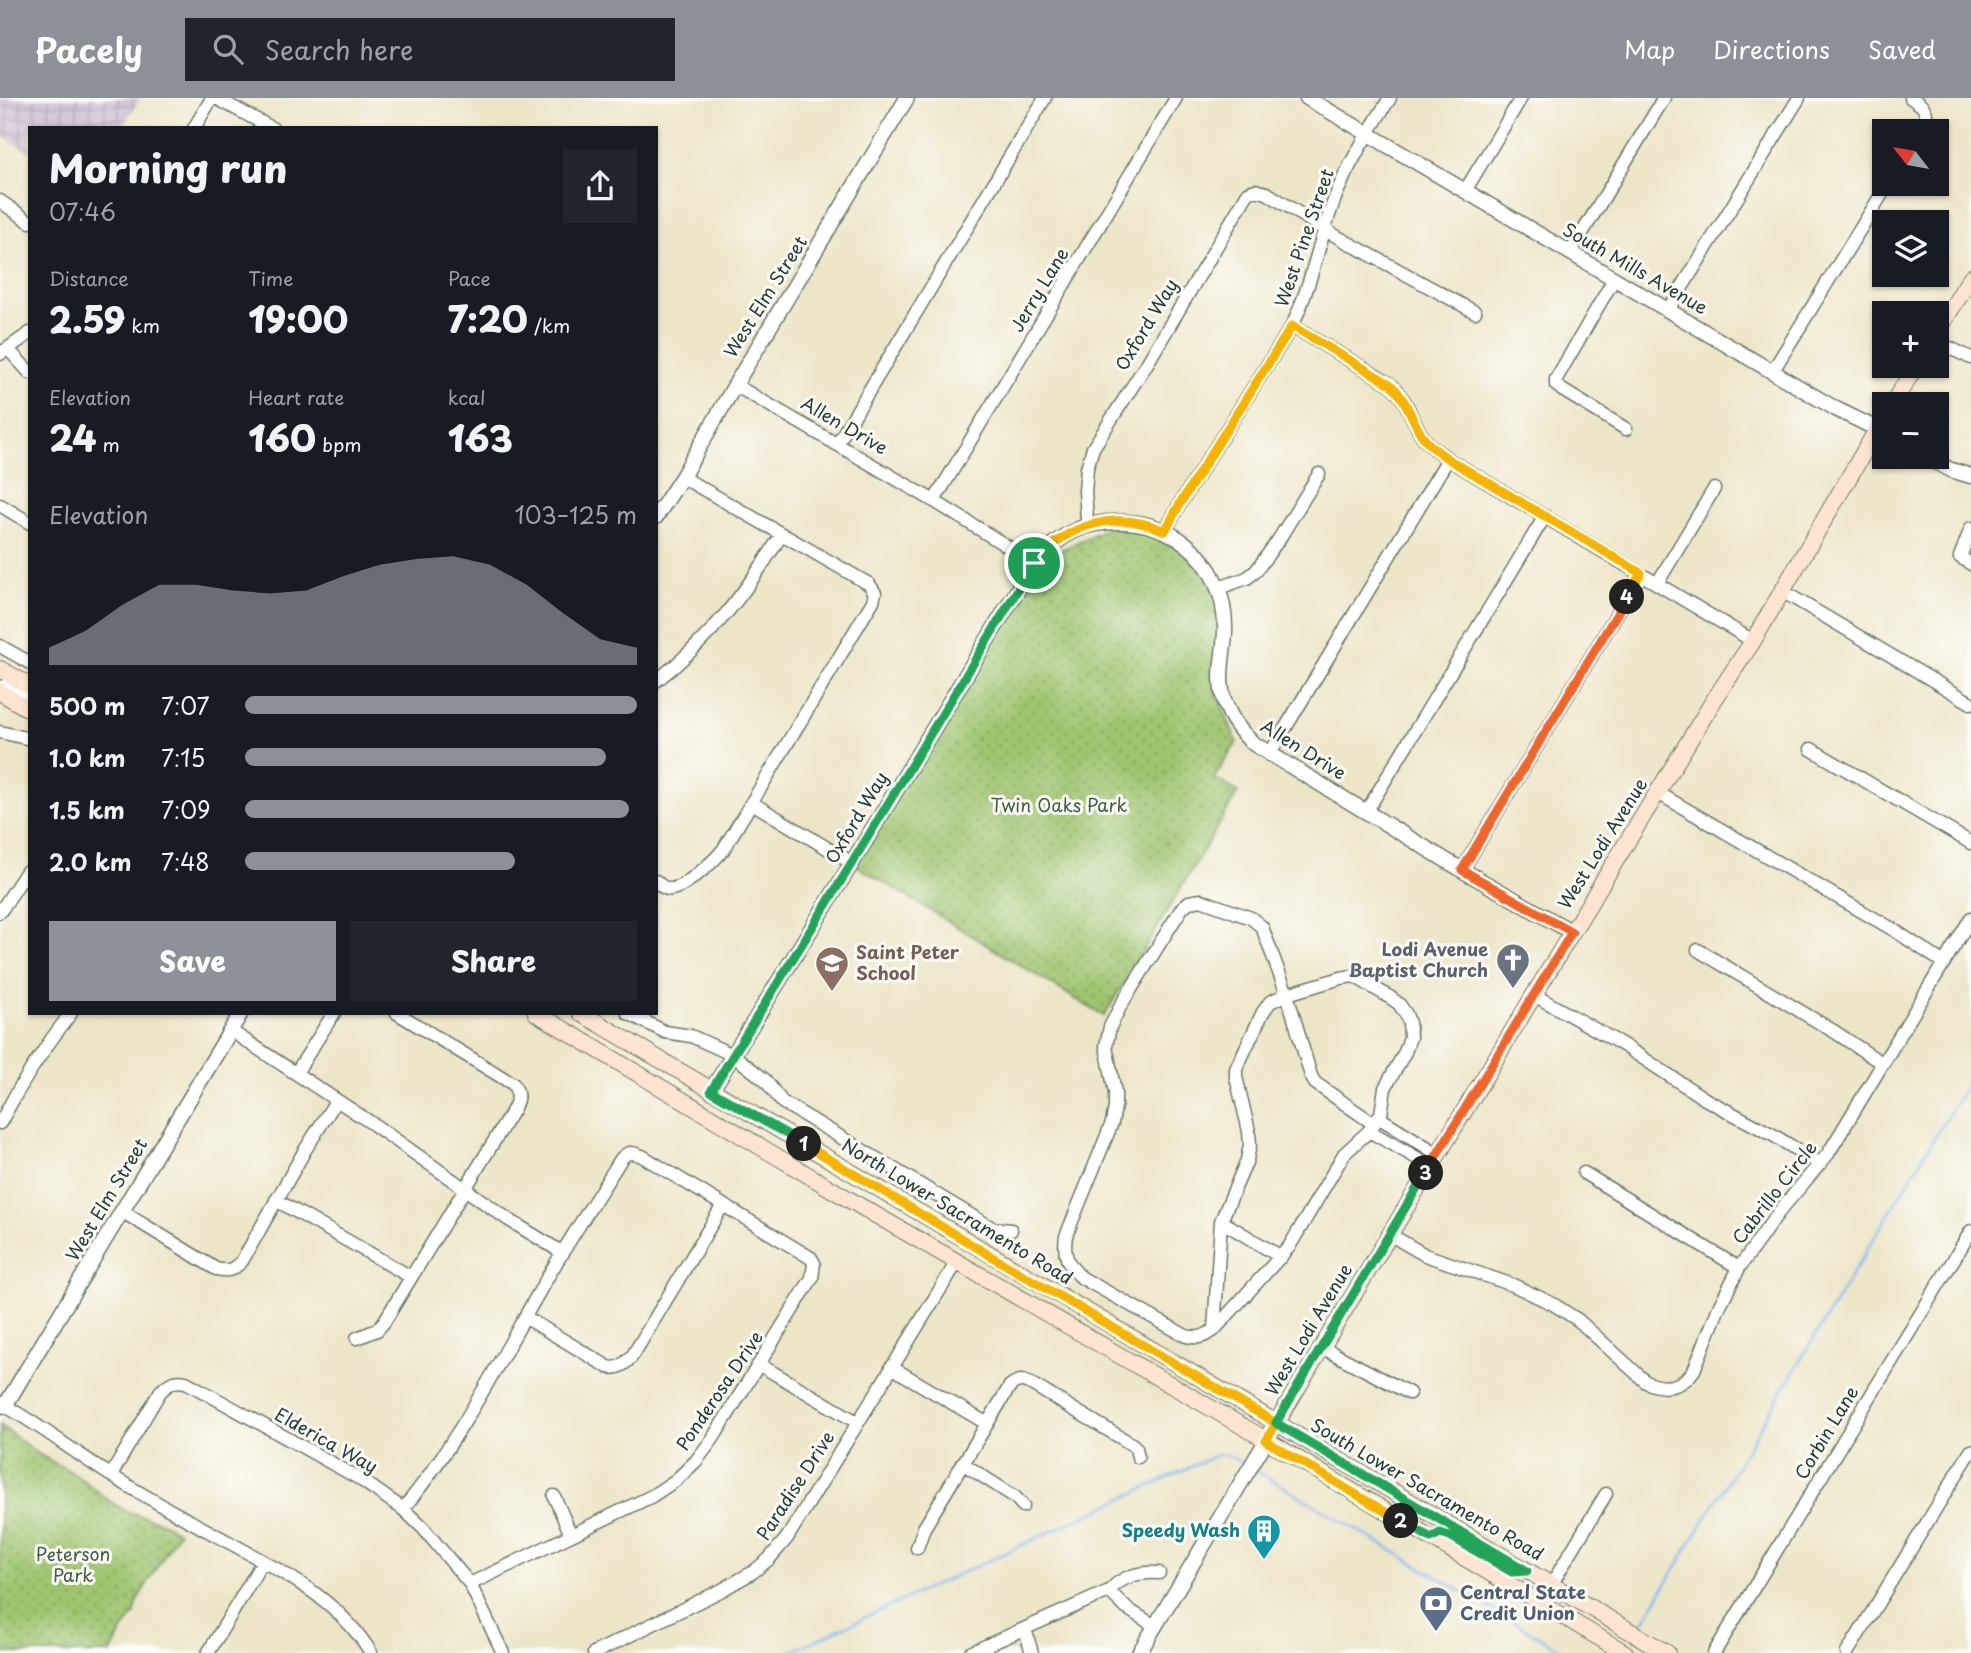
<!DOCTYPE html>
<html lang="en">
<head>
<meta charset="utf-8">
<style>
  :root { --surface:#171b24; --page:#20242c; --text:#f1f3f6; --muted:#9ea1a6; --accent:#8c9099 }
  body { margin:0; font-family:"Playpen Sans",sans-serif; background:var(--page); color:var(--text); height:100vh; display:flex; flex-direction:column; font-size:26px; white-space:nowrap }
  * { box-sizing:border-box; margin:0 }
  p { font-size:23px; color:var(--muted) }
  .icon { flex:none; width:38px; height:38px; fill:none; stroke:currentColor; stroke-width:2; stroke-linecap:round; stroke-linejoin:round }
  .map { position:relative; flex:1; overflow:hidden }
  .panel { position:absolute; left:28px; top:28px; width:630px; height:889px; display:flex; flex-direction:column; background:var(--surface); border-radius:0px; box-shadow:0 2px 5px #0004 }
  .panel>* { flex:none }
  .needle { width:46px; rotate:301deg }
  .controls { position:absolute; left:1872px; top:21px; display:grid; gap:14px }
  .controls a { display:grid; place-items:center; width:77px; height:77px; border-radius:0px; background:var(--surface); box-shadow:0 2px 5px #0004; font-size:35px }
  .pin { position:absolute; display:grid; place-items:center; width:60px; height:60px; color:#fff; margin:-30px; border:4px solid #fff; border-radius:50%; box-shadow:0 2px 7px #0007 }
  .km { position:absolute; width:35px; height:35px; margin:-18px; border-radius:50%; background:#222; color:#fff; font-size:19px; line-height:35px; text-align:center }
  .round { display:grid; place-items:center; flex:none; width:74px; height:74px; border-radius:0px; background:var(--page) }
  .head { display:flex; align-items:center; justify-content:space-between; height:119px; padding:0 21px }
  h1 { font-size:38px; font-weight:800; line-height:52px }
  .figures { display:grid; grid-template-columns:repeat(3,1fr); gap:10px; height:119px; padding:7px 21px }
  .figures div { display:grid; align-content:center }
  .figures b { font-size:35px; font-weight:800 }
  .figures small { font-size:19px; font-weight:400 }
  .figures p { font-size:19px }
  .chart { height:196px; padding:14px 21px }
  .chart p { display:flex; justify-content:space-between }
  .chart svg { width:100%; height:126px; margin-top:7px; fill:var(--accent); opacity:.7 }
  .primary-button { display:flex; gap:14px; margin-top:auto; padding:14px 21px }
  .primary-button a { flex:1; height:80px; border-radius:0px; background:var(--accent); color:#fff; font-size:28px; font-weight:800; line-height:80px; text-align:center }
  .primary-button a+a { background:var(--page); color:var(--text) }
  ul { padding:0 21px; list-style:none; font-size:23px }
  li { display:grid; grid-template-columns:112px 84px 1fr; align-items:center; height:52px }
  li i { height:18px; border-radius:9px; background:var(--accent) }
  header { display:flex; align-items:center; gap:42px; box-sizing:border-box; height:98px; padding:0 35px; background:var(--accent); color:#fff }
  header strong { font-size:33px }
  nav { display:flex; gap:38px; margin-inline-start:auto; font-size:24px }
  .search { width:490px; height:63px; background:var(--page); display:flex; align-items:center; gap:18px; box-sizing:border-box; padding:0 24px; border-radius:0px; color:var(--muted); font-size:26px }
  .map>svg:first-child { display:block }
  .industrial { fill:url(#industrial-grid) }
  .park { fill:url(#park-dots); stroke:#5f8152; stroke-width:2 }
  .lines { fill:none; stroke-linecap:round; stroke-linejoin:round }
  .stream { stroke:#80b9f1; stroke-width:2.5 }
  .minor-casing { stroke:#677867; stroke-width:15 }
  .tertiary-casing { stroke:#677867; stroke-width:17 }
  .secondary-casing { stroke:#677867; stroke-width:18 }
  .minor { stroke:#fff; stroke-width:12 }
  .tertiary { stroke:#fff; stroke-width:14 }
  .secondary { stroke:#fde4d1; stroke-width:16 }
  .split-1-casing { stroke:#fff; stroke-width:14 }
  .split-2-casing { stroke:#fff; stroke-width:14 }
  .split-3-casing { stroke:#fff; stroke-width:14 }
  .split-4-casing { stroke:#fff; stroke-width:14 }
  .split-5-casing { stroke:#fff; stroke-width:14 }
  .split-1 { stroke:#22a559; stroke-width:9 }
  .split-2 { stroke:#f5b400; stroke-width:9 }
  .split-3 { stroke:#22a559; stroke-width:9 }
  .split-4 { stroke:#f0652b; stroke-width:9 }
  .split-5 { stroke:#f5b400; stroke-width:9 }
  .labels { text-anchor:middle; stroke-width:6; stroke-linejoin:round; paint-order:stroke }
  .street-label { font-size:18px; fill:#1f3d34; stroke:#fdfcf7 }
  .park-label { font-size:18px; fill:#3f5f43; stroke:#fdfcf7 }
  .worship-label { font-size:18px; font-weight:bold; fill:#5b616d; stroke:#fdfcf7; text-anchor:end }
  .education-label { font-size:18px; font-weight:bold; fill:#785e54; stroke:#fdfcf7; text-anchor:start }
  .culture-label { font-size:18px; font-weight:bold; fill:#0d838f; stroke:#fdfcf7; text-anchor:end }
  .service-label { font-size:18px; font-weight:bold; fill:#4e5e75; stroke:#fdfcf7; text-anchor:start }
</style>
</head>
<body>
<header>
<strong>Pacely</strong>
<div class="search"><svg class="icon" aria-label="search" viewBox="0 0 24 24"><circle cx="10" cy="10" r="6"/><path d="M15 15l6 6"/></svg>Search here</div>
<nav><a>Map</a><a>Directions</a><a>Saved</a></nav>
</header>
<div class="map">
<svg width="1971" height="1555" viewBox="0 0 1971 1555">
  <defs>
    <pattern id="industrial-grid" width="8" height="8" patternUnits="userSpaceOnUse" patternTransform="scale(1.75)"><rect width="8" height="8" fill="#ccbed3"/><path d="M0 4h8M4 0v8" fill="none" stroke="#a59cac"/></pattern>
    <pattern id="park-dots" width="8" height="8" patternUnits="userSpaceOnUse" patternTransform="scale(1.75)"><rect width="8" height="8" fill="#9fc570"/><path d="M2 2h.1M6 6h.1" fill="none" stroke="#81a15d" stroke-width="1.8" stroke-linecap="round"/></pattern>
  </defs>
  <rect width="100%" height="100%" fill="#fdfcf7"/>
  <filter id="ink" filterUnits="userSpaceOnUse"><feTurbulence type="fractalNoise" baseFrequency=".0143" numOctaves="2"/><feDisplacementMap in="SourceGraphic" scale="14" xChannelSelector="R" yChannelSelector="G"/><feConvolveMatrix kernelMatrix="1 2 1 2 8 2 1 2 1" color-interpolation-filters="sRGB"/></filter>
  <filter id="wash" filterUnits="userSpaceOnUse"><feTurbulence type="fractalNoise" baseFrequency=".00686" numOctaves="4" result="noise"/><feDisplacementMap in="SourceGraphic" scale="28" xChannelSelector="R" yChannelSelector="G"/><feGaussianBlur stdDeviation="1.57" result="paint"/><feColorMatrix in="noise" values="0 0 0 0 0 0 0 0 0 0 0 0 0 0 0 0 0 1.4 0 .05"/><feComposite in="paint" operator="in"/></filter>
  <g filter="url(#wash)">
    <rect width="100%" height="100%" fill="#ede5c7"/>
    <!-- industrial -->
    <path class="industrial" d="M 0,0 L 140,0 L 122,30 L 30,30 L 30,54 L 0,37 Z"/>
    <!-- park -->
    <path class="park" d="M 1119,424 L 1198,457 L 1224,514 L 1212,584 L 1237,644 L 1214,680 L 1238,694 L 1104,918 L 852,765 L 1034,465 Z
      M 0,1327 L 38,1356 L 75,1376 L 111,1404 L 126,1413 L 164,1425 L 178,1434 L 138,1501 L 135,1515 L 121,1535 L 111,1555 L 0,1555 Z"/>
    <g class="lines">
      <!-- stream -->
      <path class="stream" d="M 1255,1372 L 1567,1555
        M 1643,1524 L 1971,979
        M 788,1555 L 1219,1356 L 1227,1357 L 1246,1367"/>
    </g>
  </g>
  <g filter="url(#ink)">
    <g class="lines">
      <!-- minor casing -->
      <g class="minor-casing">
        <path id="minor" d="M 216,0 L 272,30
          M 1911,0 C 1928,10 1930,17 1920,33
          M 194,30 L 212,0
          M 1465,93 L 1521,0
          M 0,103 L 30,124
          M 1570,155 L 1664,0
          M 1614,181 L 1556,281 L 1556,287 L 1562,292 L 1626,331
          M 1668,212 L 1799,0
          M 1292,228 L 1390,286 C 1409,303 1410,320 1423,339 C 1429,348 1439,354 1448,361 L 1753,543
          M 1937,244 L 1971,260
          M 8,251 L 30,275
          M 0,256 L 30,235
          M 1772,274 L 1888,86
          M 735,287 L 934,403 L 1034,465
          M 837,346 L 1045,0
          M 934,403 L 1176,0
          M 0,407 L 30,425
          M 1089,426 L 1087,422 L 1085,393 L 1087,370 L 1093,350 L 1148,264 L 1248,95 L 1255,92 L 1267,95 L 1325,132 L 1475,214
          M 1971,430 L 1960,459 L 1971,466
          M 1165,433 L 1181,404 L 1292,228 C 1312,186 1319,142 1335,100 C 1349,64 1370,32 1390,0
          M 1658,484 L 1714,391
          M 1219,490 L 1247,480 L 1256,473 L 1279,441 L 1319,376
          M 1782,493 L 1971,605
          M 0,548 L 30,565
          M 656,583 C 711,541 746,494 782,436
          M 0,589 L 5,588 L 30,600
          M 0,634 L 30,641
          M 1811,651 L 1971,745
          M 1269,657 L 1448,361
          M 1658,695 L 1894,832 L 1944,865
          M 752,705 L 852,765
          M 1366,714 L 1545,418
          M 1462,772 L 1641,476
          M 656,783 C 660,787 665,792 671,791 C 685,790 715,762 723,752 L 873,503 L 875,495 L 869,486 L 682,379
          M 0,814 L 27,773 L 30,772
          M 1698,852 L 1835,934 L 1883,966
          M 1534,897 L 1623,947 L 1705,1001 L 1773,1037 L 1820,1066
          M 628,915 L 665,934 L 691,938 L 733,957 L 765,982 L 782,1004 L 992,1130 L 1011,1132
          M 231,933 L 373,1026 L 509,1122 L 563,1155
          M 296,975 L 334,915
          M 1378,1019 L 1438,1056
          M 0,1025 C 21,985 43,951 71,915
          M 1369,1033 L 1431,1068
          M 1584,1075 L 1739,1170
          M 276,1102 L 411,1179
          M 123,1114 L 216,1171 C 228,1174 233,1172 242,1163 L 305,1052 L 336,1003
          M 1221,1123 L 1281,1159
          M 1389,1136 L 1425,1157 L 1513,1187 L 1553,1206 L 1578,1222 L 1646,1284 C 1665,1293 1683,1289 1694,1272 L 1720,1207 L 1739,1170 L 1778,1115 L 1828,1056 L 1971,820
          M 525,1219 L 608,1269 C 619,1272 626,1265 633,1257 L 723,1107
          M 1214,1232 L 1221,1123 L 1247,1062 L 1250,1047 L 1249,1033 L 1236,979 L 1236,971 L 1263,914 L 1270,904 L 1287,896 L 1341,880 L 1353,878 L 1361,882 L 1391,900 L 1399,906 L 1406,916 L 1409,925 L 1410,939 L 1405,954 L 1385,990 L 1381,1016 L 1369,1033 L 1344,1056 L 1289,1149 L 1214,1232 C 1204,1239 1198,1241 1186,1238 L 1082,1180 C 1067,1167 1063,1157 1066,1138 L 1112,1025 L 1115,1009 L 1115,994 L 1106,948 L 1110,929 L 1121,907 L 1182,810 L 1189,804 L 1201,802 L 1251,820 L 1262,829 L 1287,896 L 1311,978 L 1315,985 L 1374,1026
          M 357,1240 L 377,1232 L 384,1224 L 513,1012 C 518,1002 520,996 513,986 L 397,915
          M 1321,1249 L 1409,1295
          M 760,1267 L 857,1324
          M 891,1269 L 986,1325
          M 0,1305 C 39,1326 75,1355 112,1378 C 152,1403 193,1425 234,1447 C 286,1476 339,1502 371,1555
          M 962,1365 L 1015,1399 L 1023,1408
          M 111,1377 L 160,1294 C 168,1286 174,1281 186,1284 L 360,1381 L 403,1411 L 423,1430 L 470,1486 L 503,1555
          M 554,1398 L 571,1437
          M 403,1411 C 458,1345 499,1263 542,1189 C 567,1145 595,1103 621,1061 C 628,1053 632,1054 642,1058 L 811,1160 L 814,1165 L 812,1180 L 712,1342 L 696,1363 L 676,1382 L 652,1398 L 470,1486
          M 917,1450 L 924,1430 L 1010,1288 C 1019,1281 1023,1282 1033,1287 L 1133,1347 L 1136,1350 L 1138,1359
          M 1551,1487 L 1606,1396
          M 1109,1493 L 1126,1510 L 1155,1528
          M 1025,1531 L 1032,1555
          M 208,1555 L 263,1463
          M 594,1555 L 722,1492 L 753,1474 L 769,1461 L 787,1440 L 957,1164
          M 970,1555 L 1109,1493 C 1123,1478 1138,1474 1159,1475
          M 1714,1555 L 1971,1133
          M 1847,1555 L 1971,1353"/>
      </g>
      <!-- tertiary casing -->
      <g class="tertiary-casing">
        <path id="tertiary" d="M 1307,0 L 1836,311 L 1885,335
          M 1925,359 L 1951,372 L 1971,378
          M 656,419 L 682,379 L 735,287 L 907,0
          M 711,993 L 852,765 L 1034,465 C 1060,435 1087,422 1127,424 C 1148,425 1169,433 1186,446 C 1213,467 1226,500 1225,534 C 1224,556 1218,576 1223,598 C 1228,617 1239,633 1254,646 L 1462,772 L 1572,834
          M 5,1308 L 241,915
          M 1139,1555 L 1266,1343"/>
      </g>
      <!-- secondary casing -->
      <g class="secondary-casing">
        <path id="secondary" d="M 1937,234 L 1971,179
          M 1892,306 L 1916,268
          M 0,571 L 30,588
          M 0,594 L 30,612
          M 536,915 L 860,1108 L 1256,1336 L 1625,1555
          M 581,915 L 1667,1555
          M 1271,1334 L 1572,834 L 1714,602 L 1753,543 L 1885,318"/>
      </g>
      <!-- minor -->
      <use href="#minor" class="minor"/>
      <!-- tertiary -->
      <use href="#tertiary" class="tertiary"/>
      <!-- secondary -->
      <use href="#secondary" class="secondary"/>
    </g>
  </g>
  <g class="lines" filter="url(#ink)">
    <!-- split-1 casing -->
    <g class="split-1-casing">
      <path id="split-1" d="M 804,1046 L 711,993 L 852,765 L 1034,465"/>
    </g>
    <!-- split-2 casing -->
    <g class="split-2-casing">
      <path id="split-2" d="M 804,1046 L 1001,1164 L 1276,1325 L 1266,1343 L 1401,1423"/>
    </g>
    <!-- split-3 casing -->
    <g class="split-3-casing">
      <path id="split-3" d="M 1401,1423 L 1431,1440 L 1440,1435 L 1450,1438 L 1512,1474 L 1527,1473 L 1276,1325 L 1426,1075"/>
    </g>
    <!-- split-4 casing -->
    <g class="split-4-casing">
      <path id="split-4" d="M 1426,1075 L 1572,834 L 1462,772 L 1627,499"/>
    </g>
    <!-- split-5 casing -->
    <g class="split-5-casing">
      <path id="split-5" d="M 1034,465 C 1067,426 1116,411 1165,433 L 1181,404 L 1292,228 L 1390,286 C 1408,302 1410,320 1423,339 C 1429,348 1439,354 1448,361 L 1641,475 L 1627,499"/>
    </g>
    <!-- split-1 -->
    <use href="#split-1" class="split-1"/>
    <!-- split-2 -->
    <use href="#split-2" class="split-2"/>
    <!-- split-3 -->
    <use href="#split-3" class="split-3"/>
    <!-- split-4 -->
    <use href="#split-4" class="split-4"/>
    <!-- split-5 -->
    <use href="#split-5" class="split-5"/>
  </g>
  <!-- icons -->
  <defs>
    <g id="church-pin" transform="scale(1.75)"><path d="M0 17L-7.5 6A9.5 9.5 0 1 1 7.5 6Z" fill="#6b7280" stroke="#fdfcf7"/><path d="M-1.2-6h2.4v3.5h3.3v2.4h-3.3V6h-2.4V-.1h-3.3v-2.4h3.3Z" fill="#fff"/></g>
    <g id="school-pin" transform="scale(1.75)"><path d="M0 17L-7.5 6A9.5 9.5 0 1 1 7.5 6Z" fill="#8d6e63" stroke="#fdfcf7"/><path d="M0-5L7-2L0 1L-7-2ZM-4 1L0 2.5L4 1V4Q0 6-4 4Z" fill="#fff"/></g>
    <g id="building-pin" transform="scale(1.75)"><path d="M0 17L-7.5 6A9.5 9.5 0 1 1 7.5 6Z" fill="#0f9aa8" stroke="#fdfcf7"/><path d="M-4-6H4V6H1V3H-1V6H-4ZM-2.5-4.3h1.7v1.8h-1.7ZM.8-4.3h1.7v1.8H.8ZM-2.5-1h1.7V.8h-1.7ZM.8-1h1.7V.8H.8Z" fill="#fff"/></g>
    <g id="bank-pin" transform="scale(1.75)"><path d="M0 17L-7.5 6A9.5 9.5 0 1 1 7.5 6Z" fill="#5c6f8a" stroke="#fdfcf7"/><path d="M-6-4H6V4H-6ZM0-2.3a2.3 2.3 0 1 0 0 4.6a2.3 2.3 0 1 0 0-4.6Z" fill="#fff"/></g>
  </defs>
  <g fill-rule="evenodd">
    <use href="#church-pin" x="1513" y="862"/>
    <use href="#school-pin" x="832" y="865"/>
    <use href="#building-pin" x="1264" y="1433"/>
    <use href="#bank-pin" x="1436" y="1505"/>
  </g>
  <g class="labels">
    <!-- street labels -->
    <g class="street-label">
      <text transform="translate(1305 140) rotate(-71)" y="6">West Pine Street</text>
      <text transform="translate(1635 171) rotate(30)" y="6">South Mills Avenue</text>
      <text transform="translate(1040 192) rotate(-59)" y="6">Jerry Lane</text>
      <text transform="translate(766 199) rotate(-58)" y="6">West Elm Street</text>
      <text transform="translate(1147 227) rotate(-59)" y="6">Oxford Way</text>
      <text transform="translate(844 328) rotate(30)" y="6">Allen Drive</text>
      <text transform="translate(1303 652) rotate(32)" y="6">Allen Drive</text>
      <text transform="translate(857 720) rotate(-59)" y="6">Oxford Way</text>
      <text transform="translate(1603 746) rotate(-58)" y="6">West Lodi Avenue</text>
      <text transform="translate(1775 1095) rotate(-52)" y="6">Cabrillo Circle</text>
      <text transform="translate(107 1102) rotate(-59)" y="6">West Elm Street</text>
      <text transform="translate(957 1114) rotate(31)" y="6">North Lower Sacramento Road</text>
      <text transform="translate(1309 1232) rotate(-59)" y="6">West Lodi Avenue</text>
      <text transform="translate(720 1293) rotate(-56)" y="6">Ponderosa Drive</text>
      <text transform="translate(1827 1335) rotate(-59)" y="6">Corbin Lane</text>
      <text transform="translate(326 1343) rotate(29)" y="6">Elderica Way</text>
      <text transform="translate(796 1388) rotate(-57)" y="6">Paradise Drive</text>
      <text transform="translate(1427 1392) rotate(30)" y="6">South Lower Sacramento Road</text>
    </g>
    <!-- park labels -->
    <g class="park-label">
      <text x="1059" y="714">Twin Oaks Park</text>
      <text x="73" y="1463">Peterson<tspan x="73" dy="21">Park</tspan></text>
    </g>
    <!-- worship labels -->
    <g class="worship-label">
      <text x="1488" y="858">Lodi Avenue<tspan x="1488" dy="21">Baptist Church</tspan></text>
    </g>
    <!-- education labels -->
    <g class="education-label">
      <text x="856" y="861">Saint Peter<tspan x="856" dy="21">School</tspan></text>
    </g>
    <!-- culture labels -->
    <g class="culture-label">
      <text x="1240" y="1439">Speedy Wash</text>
    </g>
    <!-- service labels -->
    <g class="service-label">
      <text x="1460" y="1501">Central State<tspan x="1460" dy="21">Credit Union</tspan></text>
    </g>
  </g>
</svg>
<div class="controls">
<a><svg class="needle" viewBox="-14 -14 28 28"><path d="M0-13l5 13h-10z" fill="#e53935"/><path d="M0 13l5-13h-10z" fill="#9ea1a6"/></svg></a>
<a><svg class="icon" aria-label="layers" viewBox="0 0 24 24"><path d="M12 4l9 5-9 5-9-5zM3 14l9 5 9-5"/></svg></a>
<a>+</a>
<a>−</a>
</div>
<div class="pin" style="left:1034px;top:465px;background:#1e9e55"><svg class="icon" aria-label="arrive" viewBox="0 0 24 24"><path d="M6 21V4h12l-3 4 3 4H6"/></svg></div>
<b class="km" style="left:804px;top:1046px">1</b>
<b class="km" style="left:1401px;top:1423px">2</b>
<b class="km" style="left:1426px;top:1075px">3</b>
<b class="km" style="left:1627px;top:499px">4</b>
<section class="panel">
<div class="head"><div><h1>Morning run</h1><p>07:46</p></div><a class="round"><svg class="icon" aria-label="share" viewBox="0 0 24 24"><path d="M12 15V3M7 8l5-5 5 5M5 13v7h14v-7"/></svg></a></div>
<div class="figures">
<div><p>Distance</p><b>2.59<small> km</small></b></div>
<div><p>Time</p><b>19:00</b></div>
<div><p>Pace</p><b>7:20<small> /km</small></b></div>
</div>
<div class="figures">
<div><p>Elevation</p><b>24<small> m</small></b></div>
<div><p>Heart rate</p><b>160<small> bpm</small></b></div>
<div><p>kcal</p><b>163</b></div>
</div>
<div class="chart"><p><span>Elevation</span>103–125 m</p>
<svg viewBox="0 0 160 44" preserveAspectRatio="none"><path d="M0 44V38L10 32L20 23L30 16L40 16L50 18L60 19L70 18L80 13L90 9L100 7L110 6L120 9L130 16L140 26L150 35L160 38V44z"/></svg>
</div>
<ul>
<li><b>500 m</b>7:07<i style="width:100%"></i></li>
<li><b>1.0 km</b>7:15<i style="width:92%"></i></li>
<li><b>1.5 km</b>7:09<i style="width:98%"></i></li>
<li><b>2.0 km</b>7:48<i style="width:69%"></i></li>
</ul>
<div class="primary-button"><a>Save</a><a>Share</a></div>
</section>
</div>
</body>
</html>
